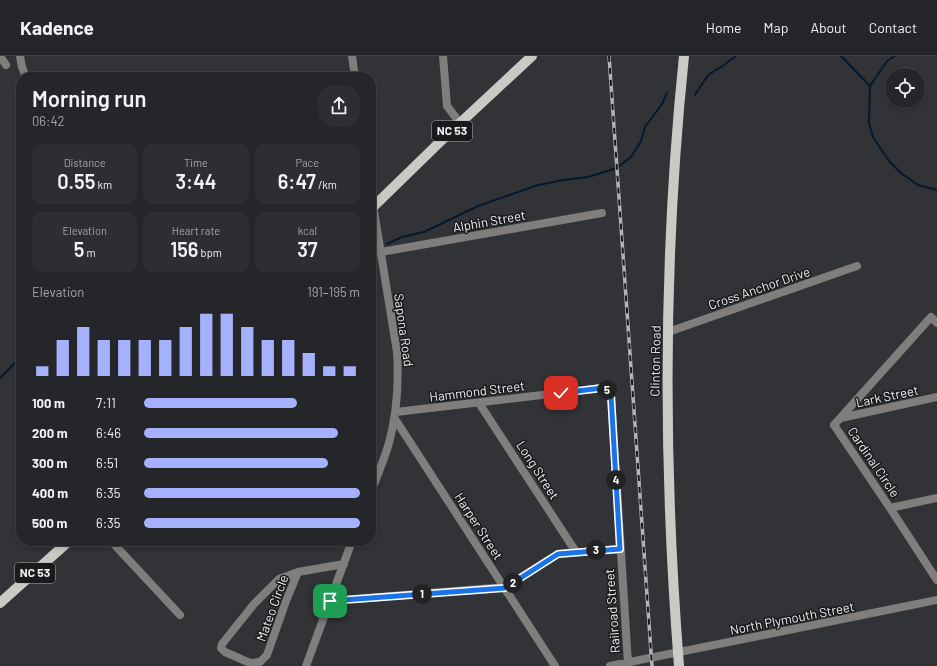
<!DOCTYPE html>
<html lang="en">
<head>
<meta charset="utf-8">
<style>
  :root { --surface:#252629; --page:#2d2e31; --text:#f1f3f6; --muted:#a3a5a8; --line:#424346; --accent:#a5b1fc }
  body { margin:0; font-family:Barlow,sans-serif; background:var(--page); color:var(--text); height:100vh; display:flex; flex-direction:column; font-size:15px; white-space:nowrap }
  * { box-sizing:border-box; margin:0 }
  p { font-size:13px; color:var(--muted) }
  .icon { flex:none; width:22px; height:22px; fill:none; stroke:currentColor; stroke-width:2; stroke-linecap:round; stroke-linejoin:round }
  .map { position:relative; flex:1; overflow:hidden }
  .drawer { position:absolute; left:16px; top:16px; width:360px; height:474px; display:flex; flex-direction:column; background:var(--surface); border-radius:16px; box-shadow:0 2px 6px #0003,0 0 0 1px var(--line) }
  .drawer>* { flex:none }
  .tools { position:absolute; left:885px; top:12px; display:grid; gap:8px }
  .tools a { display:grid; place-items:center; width:40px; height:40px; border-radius:50%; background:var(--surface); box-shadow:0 2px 6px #0003,0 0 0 1px var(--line); font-size:20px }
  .pin { position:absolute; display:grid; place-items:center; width:34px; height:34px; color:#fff; margin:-17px; border-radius:8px; box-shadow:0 2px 6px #0006 }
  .km { position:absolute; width:20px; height:20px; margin:-10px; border-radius:50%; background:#222; color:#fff; font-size:11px; line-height:20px; text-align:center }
  .round { display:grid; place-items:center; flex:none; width:42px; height:42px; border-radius:16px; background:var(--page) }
  .head { display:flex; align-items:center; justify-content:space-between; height:68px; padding:0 16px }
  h1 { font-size:22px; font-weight:600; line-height:30px }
  .stats { display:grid; grid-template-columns:repeat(3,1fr); gap:6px; height:68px; padding:4px 16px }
  .stats div { display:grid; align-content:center; border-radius:10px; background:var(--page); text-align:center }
  .stats b { font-size:20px; font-weight:600 }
  .stats small { font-size:11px; font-weight:400 }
  .stats p { font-size:11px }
  .chart { height:112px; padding:8px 16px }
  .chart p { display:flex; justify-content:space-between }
  .chart svg { width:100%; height:72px; margin-top:4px; stroke:var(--accent); stroke-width:6 }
  ul { padding:0 16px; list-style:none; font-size:13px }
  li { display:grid; grid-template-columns:64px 48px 1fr; align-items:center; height:30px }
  li i { height:10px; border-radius:5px; background:var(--accent) }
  header { display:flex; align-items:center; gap:24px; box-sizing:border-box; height:56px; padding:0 20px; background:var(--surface); border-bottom:1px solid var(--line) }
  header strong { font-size:19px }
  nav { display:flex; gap:22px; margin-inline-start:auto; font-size:14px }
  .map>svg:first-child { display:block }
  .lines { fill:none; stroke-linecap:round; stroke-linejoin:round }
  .stream { stroke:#03192f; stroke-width:2 }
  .minor { stroke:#7f7e7c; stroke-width:8 }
  .major { stroke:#cac9c4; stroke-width:10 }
  .rail-casing { stroke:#b1b3b6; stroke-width:3.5 }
  .rail { stroke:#1a1a1c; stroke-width:2; stroke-dasharray:6; stroke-linecap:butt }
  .route-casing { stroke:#fff; stroke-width:8 }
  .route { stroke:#1a73e8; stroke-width:5 }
  .labels { text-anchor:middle; stroke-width:3; stroke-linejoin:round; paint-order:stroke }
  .shield { fill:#1a1a1c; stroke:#acaeb0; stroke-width:1 }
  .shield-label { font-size:12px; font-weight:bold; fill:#ebedef }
  .street-label { font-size:13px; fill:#ebedef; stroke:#1a1a1c }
</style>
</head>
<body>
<header>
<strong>Kadence</strong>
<nav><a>Home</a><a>Map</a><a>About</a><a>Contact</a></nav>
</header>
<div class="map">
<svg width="937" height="610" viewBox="0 0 937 610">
  <rect width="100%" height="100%" fill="#313337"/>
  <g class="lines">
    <!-- stream -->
    <path class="stream" d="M 841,0 L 870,30
      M 895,0 L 887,5 L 870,30 L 869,67 L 873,81 L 889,105 L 901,117 L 918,129 L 937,134
      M 695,39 L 708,19 L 724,9 L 736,0
      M 387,188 L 402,181 L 424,176 L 478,150 L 538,129 L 563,124 L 588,121 L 617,112 L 631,101 L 641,85 L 645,71 L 662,48 L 667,37
      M 371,202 L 372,192
      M 0,322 L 21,301"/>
    <!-- minor -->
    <path class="minor" d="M 0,0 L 6,9
      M 20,0 L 22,11 L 26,21
      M 352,0 L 355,21
      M 443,0 L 447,50 L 460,67
      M 371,136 L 397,296 C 399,327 397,357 389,387 C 384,404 377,420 371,436
      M 381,196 L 602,157
      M 937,267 L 931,261 L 834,369 L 890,452 L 937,524
      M 668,276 L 857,210
      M 479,347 L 576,496
      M 396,356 L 602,332 L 608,334 L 611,339 L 628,607
      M 841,362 L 937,341
      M 395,363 L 555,610
      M 890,452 L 937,442
      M 111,485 L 180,559
      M 298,516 L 286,545 L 267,599 L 260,606 L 250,607 L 225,596 L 221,592 L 222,588 L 254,548 L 279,523 L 298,516 L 344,508
      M 330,545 L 505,531 L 558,498 L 620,493
      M 306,610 L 352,485
      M 610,610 L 937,544"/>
    <!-- major -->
    <path class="major" d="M 371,153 L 444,82 L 532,0
      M 0,547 L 69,485
      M 679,610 C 663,407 663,202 684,0"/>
    <!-- rail casing -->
    <g class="rail-casing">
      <path id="rail" d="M 609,0 L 652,610"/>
    </g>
    <!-- rail -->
    <use href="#rail" class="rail"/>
  </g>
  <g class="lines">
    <!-- route casing -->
    <g class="route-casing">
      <path id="route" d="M 330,545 L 505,532 L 558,498 L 620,493 L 611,339 L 608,334 L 602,332 L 561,337"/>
    </g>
    <!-- route -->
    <use href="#route" class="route"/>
  </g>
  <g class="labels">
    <!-- shield labels -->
    <g class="shield">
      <rect x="432" y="65" width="40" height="20" rx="3"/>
      <rect x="15" y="507" width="40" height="20" rx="3"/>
    </g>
    <g class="shield-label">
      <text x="452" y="79">NC 53</text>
      <text x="35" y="521">NC 53</text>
    </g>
    <!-- street labels -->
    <g class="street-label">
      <text transform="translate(489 165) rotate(-10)" y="5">Alphin Street</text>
      <text transform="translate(759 232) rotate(-19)" y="5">Cross Anchor Drive</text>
      <text transform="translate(404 274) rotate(82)" y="5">Sapona Road</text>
      <text transform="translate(655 305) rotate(-89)" y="5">Clinton Road</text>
      <text transform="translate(477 335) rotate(-7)" y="5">Hammond Street</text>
      <text transform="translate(887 340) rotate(-12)" y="5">Lark Street</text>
      <text transform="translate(874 406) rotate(56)" y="5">Cardinal Circle</text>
      <text transform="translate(538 414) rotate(57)" y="5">Long Street</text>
      <text transform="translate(479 470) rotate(57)" y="5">Harper Street</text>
      <text transform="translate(272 552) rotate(-70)" y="5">Mateo Circle</text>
      <text transform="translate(612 555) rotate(-94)" y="5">Railroad Street</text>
      <text transform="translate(792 562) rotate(-11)" y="5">North Plymouth Street</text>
    </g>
  </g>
</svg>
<div class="tools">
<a><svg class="icon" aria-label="locate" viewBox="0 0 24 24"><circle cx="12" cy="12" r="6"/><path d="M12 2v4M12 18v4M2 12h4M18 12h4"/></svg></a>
</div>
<div class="pin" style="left:330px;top:545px;background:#1e9e55"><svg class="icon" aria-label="arrive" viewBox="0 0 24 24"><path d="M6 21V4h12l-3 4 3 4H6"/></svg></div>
<div class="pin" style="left:561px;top:337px;background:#d93025"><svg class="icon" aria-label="check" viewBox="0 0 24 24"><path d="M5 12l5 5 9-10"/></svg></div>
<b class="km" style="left:422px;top:538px">1</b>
<b class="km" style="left:513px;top:527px">2</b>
<b class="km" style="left:596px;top:494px">3</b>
<b class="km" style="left:616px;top:424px">4</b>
<b class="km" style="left:607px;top:334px">5</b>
<section class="drawer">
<div class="head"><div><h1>Morning run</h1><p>06:42</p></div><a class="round"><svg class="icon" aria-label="share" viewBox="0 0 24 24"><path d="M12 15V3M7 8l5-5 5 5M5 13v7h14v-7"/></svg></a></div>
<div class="stats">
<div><p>Distance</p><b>0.55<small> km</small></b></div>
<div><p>Time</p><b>3:44</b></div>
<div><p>Pace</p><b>6:47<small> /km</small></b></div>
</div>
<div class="stats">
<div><p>Elevation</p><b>5<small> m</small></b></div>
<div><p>Heart rate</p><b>156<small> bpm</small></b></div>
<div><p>kcal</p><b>37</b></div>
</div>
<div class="chart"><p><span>Elevation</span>191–195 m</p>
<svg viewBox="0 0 160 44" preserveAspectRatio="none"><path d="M5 44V38M15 44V22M25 44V14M35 44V22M45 44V22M55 44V22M65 44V22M75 44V14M85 44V6M95 44V6M105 44V14M115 44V22M125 44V22M135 44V30M145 44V38M155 44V38"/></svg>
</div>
<ul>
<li><b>100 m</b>7:11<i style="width:71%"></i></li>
<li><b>200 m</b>6:46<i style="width:90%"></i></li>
<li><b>300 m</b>6:51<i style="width:85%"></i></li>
<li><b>400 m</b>6:35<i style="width:100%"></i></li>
<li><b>500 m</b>6:35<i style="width:100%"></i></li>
</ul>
</section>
</div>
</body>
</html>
